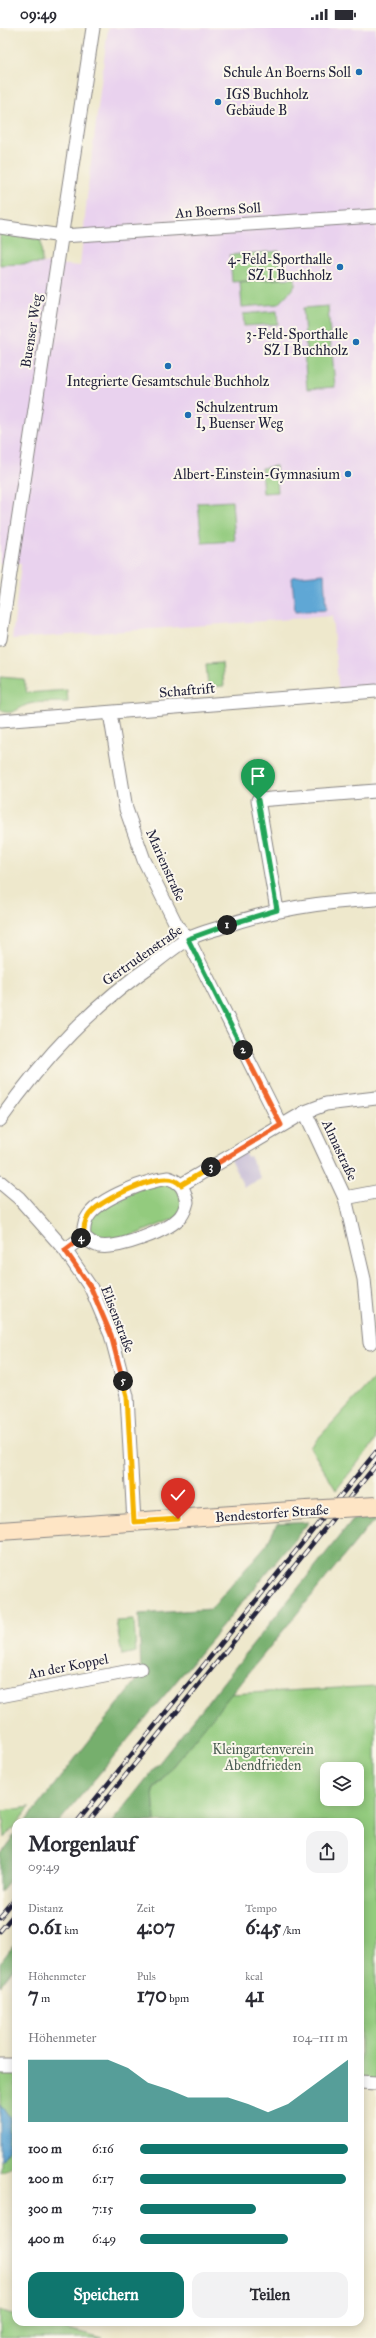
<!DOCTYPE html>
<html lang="de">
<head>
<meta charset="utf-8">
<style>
  :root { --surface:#fff; --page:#f2f2f3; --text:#2b2b33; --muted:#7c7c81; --accent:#0f766e }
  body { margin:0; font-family:"IM FELL Great Primer",serif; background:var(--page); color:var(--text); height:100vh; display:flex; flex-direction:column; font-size:15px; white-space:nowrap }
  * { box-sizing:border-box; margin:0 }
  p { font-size:13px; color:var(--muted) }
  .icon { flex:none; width:22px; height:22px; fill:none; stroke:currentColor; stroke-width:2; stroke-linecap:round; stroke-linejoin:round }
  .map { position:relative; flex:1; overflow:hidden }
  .details { position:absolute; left:12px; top:1790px; width:352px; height:508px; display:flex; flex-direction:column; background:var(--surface); border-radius:12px; box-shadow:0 2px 10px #0003 }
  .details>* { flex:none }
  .tools { position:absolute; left:320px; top:1734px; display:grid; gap:8px }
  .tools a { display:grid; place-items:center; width:44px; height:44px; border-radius:8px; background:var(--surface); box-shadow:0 2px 10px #0003; font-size:20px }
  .pin { position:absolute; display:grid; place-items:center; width:34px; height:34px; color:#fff; margin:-41px -17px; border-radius:50% 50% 50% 0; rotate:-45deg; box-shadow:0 0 4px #0007 }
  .pin .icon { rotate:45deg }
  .km { position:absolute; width:20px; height:20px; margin:-10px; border-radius:50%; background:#222; color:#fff; font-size:11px; line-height:20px; text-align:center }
  .round { display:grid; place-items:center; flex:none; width:42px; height:42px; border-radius:12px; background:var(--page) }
  .head { display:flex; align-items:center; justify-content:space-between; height:68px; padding:0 16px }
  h1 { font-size:22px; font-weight:800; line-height:30px }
  .metrics { display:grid; grid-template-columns:repeat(3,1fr); gap:6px; height:68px; padding:4px 16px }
  .metrics div { display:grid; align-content:center }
  .metrics b { font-size:20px; font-weight:800 }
  .metrics small { font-size:11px; font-weight:400 }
  .metrics p { font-size:11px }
  .chart { height:112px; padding:8px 16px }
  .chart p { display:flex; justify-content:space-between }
  .chart svg { width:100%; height:72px; margin-top:4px; fill:var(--accent); opacity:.7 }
  .cta { display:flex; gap:8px; margin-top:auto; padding:8px 16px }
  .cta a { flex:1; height:46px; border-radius:12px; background:var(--accent); color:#fff; font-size:16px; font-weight:800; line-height:46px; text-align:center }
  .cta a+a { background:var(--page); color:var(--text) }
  ul { padding:0 16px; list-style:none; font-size:13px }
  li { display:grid; grid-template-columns:64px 48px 1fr; align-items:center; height:30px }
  li i { height:10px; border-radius:5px; background:var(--accent) }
  .status { display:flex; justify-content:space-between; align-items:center; height:28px; padding:0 20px; background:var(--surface); direction:ltr }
  .status svg { height:11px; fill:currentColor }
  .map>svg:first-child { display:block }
  .built { fill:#e9d2ee }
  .industrial { fill:#c9bfd7 }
  .green { fill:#93cb7e; stroke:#5a765c; fill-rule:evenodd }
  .forest { fill:#76af6d; stroke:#4c6854 }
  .water { fill:#5ea7d5; stroke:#406488 }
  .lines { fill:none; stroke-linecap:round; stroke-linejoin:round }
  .street-casing { stroke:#888584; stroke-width:15 }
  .secondary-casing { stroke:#888584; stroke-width:20 }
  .street { stroke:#fff; stroke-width:13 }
  .secondary { stroke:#fee5c5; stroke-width:18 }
  .rail-casing { stroke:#22223b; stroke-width:4.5 }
  .rail { stroke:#fbf7ec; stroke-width:3; stroke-dasharray:9; stroke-linecap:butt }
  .secondary-bridge-casing { stroke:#888584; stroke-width:20; stroke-linecap:butt }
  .secondary-bridge { stroke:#fee5c5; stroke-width:18 }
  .split-1-casing { stroke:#fff; stroke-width:8 }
  .split-2-casing { stroke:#fff; stroke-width:8 }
  .split-3-casing { stroke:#fff; stroke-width:8 }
  .split-4-casing { stroke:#fff; stroke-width:8 }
  .split-5-casing { stroke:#fff; stroke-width:8 }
  .split-6-casing { stroke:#fff; stroke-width:8 }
  .split-1 { stroke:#22a559; stroke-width:5 }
  .split-2 { stroke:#22a559; stroke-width:5 }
  .split-3 { stroke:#f0652b; stroke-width:5 }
  .split-4 { stroke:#f5b400; stroke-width:5 }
  .split-5 { stroke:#f0652b; stroke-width:5 }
  .split-6 { stroke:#f5b400; stroke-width:5 }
  .poi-dot { fill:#1f6fb2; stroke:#fbf7ec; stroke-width:1.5 }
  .labels { text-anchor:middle; stroke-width:4; stroke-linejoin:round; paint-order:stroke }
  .poi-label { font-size:14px; fill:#22223b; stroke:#fbf7ec; text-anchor:end }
  .street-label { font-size:14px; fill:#22223b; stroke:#fbf7ec }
  .park-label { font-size:14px; fill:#4a5d52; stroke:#fbf7ec }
</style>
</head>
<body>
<div class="status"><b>09:49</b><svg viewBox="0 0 49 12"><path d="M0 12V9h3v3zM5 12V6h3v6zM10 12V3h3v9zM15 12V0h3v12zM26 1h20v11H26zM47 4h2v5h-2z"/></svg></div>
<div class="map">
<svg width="376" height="2310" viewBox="0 0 376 2310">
  <rect width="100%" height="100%" fill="#fbf7ec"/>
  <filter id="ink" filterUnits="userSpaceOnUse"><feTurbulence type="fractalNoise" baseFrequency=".025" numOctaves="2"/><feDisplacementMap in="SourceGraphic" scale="8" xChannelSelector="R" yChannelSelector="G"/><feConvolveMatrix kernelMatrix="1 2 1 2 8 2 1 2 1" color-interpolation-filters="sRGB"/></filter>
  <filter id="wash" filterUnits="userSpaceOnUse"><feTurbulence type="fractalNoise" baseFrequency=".012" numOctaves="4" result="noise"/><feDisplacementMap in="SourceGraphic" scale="16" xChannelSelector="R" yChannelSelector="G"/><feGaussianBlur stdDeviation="0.9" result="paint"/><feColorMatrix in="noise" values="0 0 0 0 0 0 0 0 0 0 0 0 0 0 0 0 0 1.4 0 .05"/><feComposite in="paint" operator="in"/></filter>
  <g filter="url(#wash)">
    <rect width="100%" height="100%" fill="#eee8cc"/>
    <!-- built -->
    <path class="built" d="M 108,0 L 376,0 L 376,663 L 339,666 L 332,588 L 12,611 L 21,536 L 0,535 L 0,237 L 42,235 L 80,238 L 89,150 Z"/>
    <!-- industrial -->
    <path class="industrial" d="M 245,1124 L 247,1129 L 250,1128 L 261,1151 L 244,1159 L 230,1131 Z"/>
    <!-- green -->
    <path class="green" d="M 0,205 L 41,212 L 42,235 L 0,237 Z
      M 279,223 L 281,250 L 232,254 L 230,227 Z
      M 295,250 L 295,258 L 278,276 L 242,279 L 240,254 Z
      M 328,278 L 331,320 L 306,322 L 303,280 Z
      M 277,283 L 278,296 L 244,298 L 243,286 Z
      M 332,322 L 335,359 L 307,361 L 304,324 Z
      M 276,438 L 278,464 L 263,465 L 261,440 Z
      M 232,473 L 235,513 L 202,515 L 198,475 Z
      M 222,635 L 224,658 L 208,659 L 206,636 Z
      M 0,649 L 24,651 L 27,665 L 67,662 L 68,674 C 56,675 41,673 29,676 C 19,679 12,689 0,682 Z
      M 156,1152 L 181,1157 L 181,1188 L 107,1218 L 84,1201 L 89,1187 Z
      M 376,1348 L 376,1412 L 336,1462 L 310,1419 Z
      M 134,1592 L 136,1624 L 122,1627 L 116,1593 Z
      M 376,1658 L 376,2055 L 360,2054 L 360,1794 L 155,1794 L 153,1763 L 230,1666 ZM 327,1741 L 357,1741 L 357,1771 L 327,1771 Z
      M 30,1779 L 5,1810 L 2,1783 Z
      M 0,2037 L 16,2037 L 16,2136 L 0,2144 L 0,2133 L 8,2122 L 10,2091 L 0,2076 Z
      M 0,2283 L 16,2288 L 16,2294 L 41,2294 L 102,2310 L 0,2310 Z"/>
    <!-- forest -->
    <path class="forest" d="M 376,1489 L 376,1493 L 367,1500 L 153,1762 L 155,1794 L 112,1794 L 353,1491 Z
      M 309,1494 L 59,1794 L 25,1794 L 141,1647 L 139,1586 L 211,1581 L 267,1516 L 277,1496 Z
      M 16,1805 L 16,1845 L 0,1864 L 0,1826 Z
      M 16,1914 L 16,1937 L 0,1958 L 0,1935 Z"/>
    <!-- water -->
    <path class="water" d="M 324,546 L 326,582 L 295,584 L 292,549 Z
      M 0,2076 L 10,2091 L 8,2122 L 0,2133 Z"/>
  </g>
  <g filter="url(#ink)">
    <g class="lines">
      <!-- street casing -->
      <g class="street-casing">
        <path id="street" d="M 0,199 L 62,208 L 376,188
          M 0,611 L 93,0
          M 110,685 L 126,781 L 144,832 L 177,898 L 188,911 L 281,1097
          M 0,693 L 376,663
          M 277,882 L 258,772 L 376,763
          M 305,1084 L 345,1170 L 364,1251 L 370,1315
          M 0,1092 C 45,1028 92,978 156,934 C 166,926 177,917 188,911 C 198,906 209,903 219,900 C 271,881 322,874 376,871
          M 168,1150 C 181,1154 184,1160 187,1174 C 186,1178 184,1184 181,1188 C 169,1203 118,1221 99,1218 C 93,1216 88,1213 84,1208 C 83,1200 84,1194 89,1187 C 102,1169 146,1153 168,1150 Z
          M 0,1154 L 19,1170 L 65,1222 L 91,1260 L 111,1307 L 127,1368 L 134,1494
          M 181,1157 L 305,1084 L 326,1076 L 376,1070
          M 345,1170 L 376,1164
          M 65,1222 L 84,1208
          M 0,1668 L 141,1641
          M 0,2037 L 16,2037
          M 360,2054 L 376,2055"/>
      </g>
      <!-- secondary casing -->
      <g class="secondary-casing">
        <path id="secondary" d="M 0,1503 L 306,1482"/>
      </g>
      <!-- street -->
      <use href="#street" class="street"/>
      <!-- secondary -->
      <use href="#secondary" class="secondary"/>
      <!-- rail casing -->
      <g class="rail-casing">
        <path id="rail" d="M 77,1794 L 376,1424
          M 88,1794 L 376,1437
          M 0,1889 L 16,1870
          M 0,1903 L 16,1884"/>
      </g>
      <!-- rail -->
      <use href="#rail" class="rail"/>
      <!-- secondary-bridge casing -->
      <g class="secondary-bridge-casing">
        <path id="secondary-bridge" d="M 306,1482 L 376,1478"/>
      </g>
      <!-- secondary-bridge -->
      <use href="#secondary-bridge" class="secondary-bridge"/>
    </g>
  </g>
  <g class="lines" filter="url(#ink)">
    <!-- split-1 casing -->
    <g class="split-1-casing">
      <path id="split-1" d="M 227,897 L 277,882 L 258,772"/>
    </g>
    <!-- split-2 casing -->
    <g class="split-2-casing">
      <path id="split-2" d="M 227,897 L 188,911 L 243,1022"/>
    </g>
    <!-- split-3 casing -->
    <g class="split-3-casing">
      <path id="split-3" d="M 211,1139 L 281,1097 L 243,1022"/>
    </g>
    <!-- split-4 casing -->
    <g class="split-4-casing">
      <path id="split-4" d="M 81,1210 L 84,1208 C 83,1200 84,1194 89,1187 C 100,1172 149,1150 167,1151 C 173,1151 177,1153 181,1157 L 211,1139"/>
    </g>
    <!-- split-5 casing -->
    <g class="split-5-casing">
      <path id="split-5" d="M 81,1210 L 65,1222 L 91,1260 L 111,1307 L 123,1353"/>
    </g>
    <!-- split-6 casing -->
    <g class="split-6-casing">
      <path id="split-6" d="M 123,1353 L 127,1368 L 134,1494 L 178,1491"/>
    </g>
    <!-- split-1 -->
    <use href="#split-1" class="split-1"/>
    <!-- split-2 -->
    <use href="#split-2" class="split-2"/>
    <!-- split-3 -->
    <use href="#split-3" class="split-3"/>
    <!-- split-4 -->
    <use href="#split-4" class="split-4"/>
    <!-- split-5 -->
    <use href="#split-5" class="split-5"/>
    <!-- split-6 -->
    <use href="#split-6" class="split-6"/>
  </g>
  <!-- markers -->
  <g class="poi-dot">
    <circle cx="359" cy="44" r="4"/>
    <circle cx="218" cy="74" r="4"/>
    <circle cx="340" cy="239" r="4"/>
    <circle cx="356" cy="314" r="4"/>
    <circle cx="168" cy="338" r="4"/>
    <circle cx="188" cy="387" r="4"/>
    <circle cx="348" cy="446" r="4"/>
  </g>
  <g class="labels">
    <!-- poi labels -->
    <g class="poi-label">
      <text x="351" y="49">Schule An Boerns Soll</text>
      <text x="226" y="71" text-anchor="start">IGS Buchholz<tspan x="226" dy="16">Gebäude B</tspan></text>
      <text x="332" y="236">4-Feld-Sporthalle<tspan x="332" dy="16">SZ I Buchholz</tspan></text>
      <text x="348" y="311">3-Feld-Sporthalle<tspan x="348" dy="16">SZ I Buchholz</tspan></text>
      <text x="168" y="358" text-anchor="middle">Integrierte Gesamtschule Buchholz</text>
      <text x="196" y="384" text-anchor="start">Schulzentrum<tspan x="196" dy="16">I, Buenser Weg</tspan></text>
      <text x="340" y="451">Albert-Einstein-Gymnasium</text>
    </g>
    <!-- street labels -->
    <g class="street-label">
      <text transform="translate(218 182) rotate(-4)" y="5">An Boerns Soll</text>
      <text transform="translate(31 303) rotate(-81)" y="5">Buenser Weg</text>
      <text transform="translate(187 662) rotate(-5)" y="5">Schaftrift</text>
      <text transform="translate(166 837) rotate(66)" y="5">Marienstraße</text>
      <text transform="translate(142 927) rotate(-35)" y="5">Gertrudenstraße</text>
      <text transform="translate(340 1122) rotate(65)" y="5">Almastraße</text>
      <text transform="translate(118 1291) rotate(69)" y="5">Elisenstraße</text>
      <text transform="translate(272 1485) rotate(-4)" y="5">Bendestorfer Straße</text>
      <text transform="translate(68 1638) rotate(-11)" y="5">An der Koppel</text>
    </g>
    <!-- park labels -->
    <g class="park-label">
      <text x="263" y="1726">Kleingartenverein<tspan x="263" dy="16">Abendfrieden</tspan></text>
    </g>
  </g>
</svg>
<div class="tools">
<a><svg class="icon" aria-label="layers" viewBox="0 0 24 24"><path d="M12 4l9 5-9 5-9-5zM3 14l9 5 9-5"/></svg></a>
</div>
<div class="pin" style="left:258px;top:772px;background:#1e9e55"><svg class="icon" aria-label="arrive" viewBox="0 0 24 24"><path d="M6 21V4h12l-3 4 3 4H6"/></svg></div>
<div class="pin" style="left:178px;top:1491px;background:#d93025"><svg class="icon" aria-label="check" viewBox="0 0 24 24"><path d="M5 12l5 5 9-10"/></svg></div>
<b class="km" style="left:227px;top:897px">1</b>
<b class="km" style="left:243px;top:1022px">2</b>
<b class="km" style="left:211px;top:1139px">3</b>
<b class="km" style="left:81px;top:1210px">4</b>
<b class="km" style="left:123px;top:1353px">5</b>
<section class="details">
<div class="head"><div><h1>Morgenlauf</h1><p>09:49</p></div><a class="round"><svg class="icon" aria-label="share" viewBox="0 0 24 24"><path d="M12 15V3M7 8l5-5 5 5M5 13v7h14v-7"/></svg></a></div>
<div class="metrics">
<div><p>Distanz</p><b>0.61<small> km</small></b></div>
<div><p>Zeit</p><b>4:07</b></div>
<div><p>Tempo</p><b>6:45<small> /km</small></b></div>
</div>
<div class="metrics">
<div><p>Höhenmeter</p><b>7<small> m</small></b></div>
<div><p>Puls</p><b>170<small> bpm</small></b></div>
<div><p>kcal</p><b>41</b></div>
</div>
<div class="chart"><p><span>Höhenmeter</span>104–111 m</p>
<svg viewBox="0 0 160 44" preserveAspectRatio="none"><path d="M0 44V6L10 6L20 6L30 6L40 6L50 11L60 20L70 24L80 29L90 29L100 29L110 33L120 38L130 33L140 24L150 15L160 6V44z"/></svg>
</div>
<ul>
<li><b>100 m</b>6:16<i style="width:100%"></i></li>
<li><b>200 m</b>6:17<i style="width:99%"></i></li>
<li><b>300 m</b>7:15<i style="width:56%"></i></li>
<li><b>400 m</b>6:49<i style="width:71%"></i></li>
</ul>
<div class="cta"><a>Speichern</a><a>Teilen</a></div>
</section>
</div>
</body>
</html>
